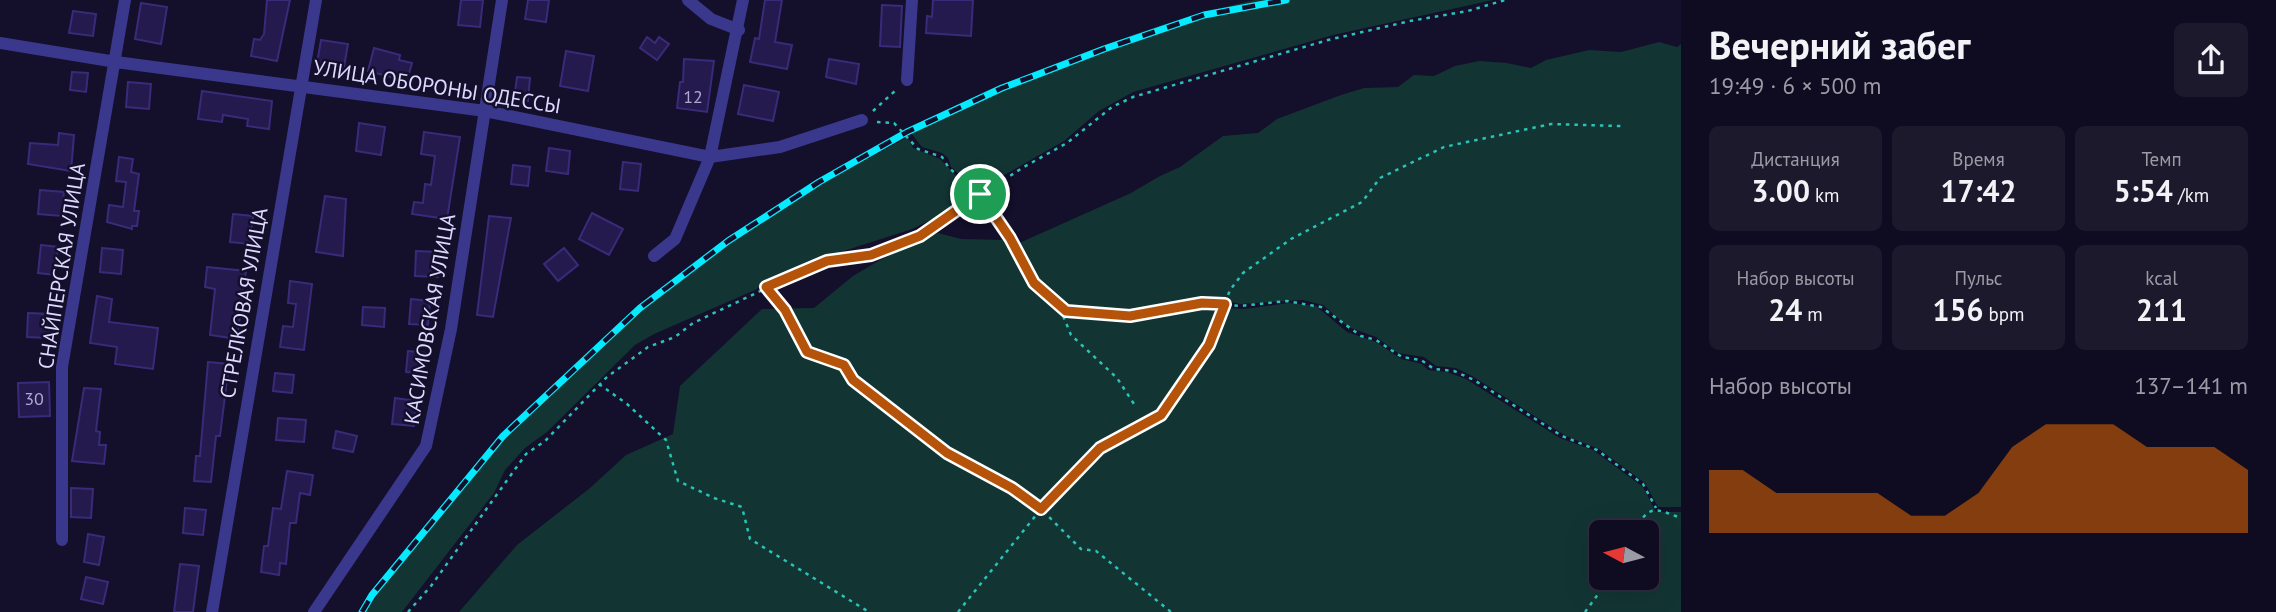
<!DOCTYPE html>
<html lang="ru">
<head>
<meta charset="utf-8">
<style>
  :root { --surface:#0f0b20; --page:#1d192d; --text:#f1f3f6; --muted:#9b9ba5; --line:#2f2b3e; --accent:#b45309 }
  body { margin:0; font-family:"PT Sans",sans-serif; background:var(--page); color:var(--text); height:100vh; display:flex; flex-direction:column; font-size:26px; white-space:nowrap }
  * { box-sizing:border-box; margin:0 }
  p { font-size:23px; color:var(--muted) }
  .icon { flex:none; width:38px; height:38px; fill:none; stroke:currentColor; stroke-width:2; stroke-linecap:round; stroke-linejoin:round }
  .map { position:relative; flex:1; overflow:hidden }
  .details { display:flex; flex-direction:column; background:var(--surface); width:595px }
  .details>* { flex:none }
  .needle { width:46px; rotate:277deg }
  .tools { position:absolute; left:1589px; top:520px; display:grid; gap:14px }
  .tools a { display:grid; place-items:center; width:70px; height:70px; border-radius:10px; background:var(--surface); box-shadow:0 7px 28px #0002,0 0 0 2px var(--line); font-size:35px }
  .pin { position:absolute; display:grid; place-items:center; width:60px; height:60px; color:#fff; margin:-30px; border:4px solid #fff; border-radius:50%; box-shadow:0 2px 7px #0007 }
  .round { display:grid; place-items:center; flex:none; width:74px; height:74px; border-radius:10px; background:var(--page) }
  .headline { display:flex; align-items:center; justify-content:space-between; height:119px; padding:0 28px }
  h1 { font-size:38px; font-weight:800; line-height:52px }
  .figures { display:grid; grid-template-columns:repeat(3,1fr); gap:10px; height:119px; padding:7px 28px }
  .figures div { display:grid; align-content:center; border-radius:10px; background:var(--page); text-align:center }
  .figures b { font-size:30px; font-weight:800 }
  .figures small { font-size:19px; font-weight:400 }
  .figures p { font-size:19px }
  .chart { height:196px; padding:14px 28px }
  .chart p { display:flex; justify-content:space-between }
  .chart svg { width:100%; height:126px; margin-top:7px; fill:var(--accent); opacity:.7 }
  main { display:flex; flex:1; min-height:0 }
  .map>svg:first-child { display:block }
  .green { fill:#123533; fill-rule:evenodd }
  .building { fill:#241a4d; stroke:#392b7a; stroke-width:2 }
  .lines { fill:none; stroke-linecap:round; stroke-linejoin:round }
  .path { stroke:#29c3b7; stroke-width:2.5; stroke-dasharray:3.5 5; stroke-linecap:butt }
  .minor { stroke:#3a388c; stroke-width:12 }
  .rail-casing { stroke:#05eaff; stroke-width:7 }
  .rail { stroke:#140f2b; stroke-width:4.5; stroke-dasharray:13; stroke-linecap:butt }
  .route-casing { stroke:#fff; stroke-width:14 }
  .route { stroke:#b45309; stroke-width:9 }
  .labels { text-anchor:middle; stroke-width:5; stroke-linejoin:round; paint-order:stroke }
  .number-label { font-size:18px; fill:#afa9d2 }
  .street-label { font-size:21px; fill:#ddd9ff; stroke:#140f2b }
</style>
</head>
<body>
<main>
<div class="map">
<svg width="1681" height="612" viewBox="0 0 1681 612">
  <rect width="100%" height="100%" fill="#140f2b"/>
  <!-- green -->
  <path class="green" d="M 1254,0 L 1493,0 L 1333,35 L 1133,92 L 1099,111 L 1064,141 L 978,190 L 951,167 L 948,158 L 942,153 L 922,147 L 911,133 C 1019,76 1135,27 1254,0 Z
    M 1659,42 L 1677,47 L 1681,44 L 1681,507 L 1658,507 L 1645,483 L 1599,449 L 1566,436 L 1472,376 L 1456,368 L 1436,366 L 1424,357 L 1398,353 L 1376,337 L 1348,327 L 1323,305 L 1303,300 L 1240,304 L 1227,301 L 1220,303 L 1203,301 L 1169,308 L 1128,313 L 1071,309 L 1038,284 L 1017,244 L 1131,193 L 1160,176 L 1180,167 L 1223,136 L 1258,133 L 1277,119 L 1341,95 L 1364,88 L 1398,87 L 1414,75 L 1434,76 L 1455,66 L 1479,61 L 1507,63 L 1531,68 L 1546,60 L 1572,54 L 1589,50 L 1621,52 Z
    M 908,137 L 913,148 L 940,159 L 973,193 L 937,217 L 912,229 L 819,259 L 774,278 L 755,290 L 654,334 L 635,345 L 547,432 L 525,448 L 505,470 L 494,493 L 402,612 L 366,612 C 428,517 506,433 589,356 C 622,326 655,296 690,270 C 759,219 832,177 908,137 Z
    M 938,233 L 961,239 L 1007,240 L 1039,294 L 1063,312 L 1129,319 L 1201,306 L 1244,309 L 1289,303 L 1316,306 L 1347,332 L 1376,342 L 1401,359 L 1422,364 L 1428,370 L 1447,372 L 1466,379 L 1560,438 L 1593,450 L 1643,487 L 1656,512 L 1681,512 L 1681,612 L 459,612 L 517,545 L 590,488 L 626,455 L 673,434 L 680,386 L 762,309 L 814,308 L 853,276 L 880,260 ZM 1601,532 L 1647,532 L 1647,578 L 1601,578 Z"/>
  <!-- building -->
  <path class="building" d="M 267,0 L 290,0 L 277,61 L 251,56 L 254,39 L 260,40 L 264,34 Z
    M 461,0 L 483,0 L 480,27 L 458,25 Z
    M 528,0 L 549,0 L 546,22 L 525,19 Z
    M 765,0 L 782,0 L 775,42 L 792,45 L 787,69 L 750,62 L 755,38 L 759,39 Z
    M 933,0 L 973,0 L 971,36 L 926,33 L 927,16 L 932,17 Z
    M 141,3 L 167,7 L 161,44 L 135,39 Z
    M 882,5 L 902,6 L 900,47 L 880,46 Z
    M 73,11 L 96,14 L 93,36 L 69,33 Z
    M 647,37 L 655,43 L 659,37 L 669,44 L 657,60 L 640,48 Z
    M 321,40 L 348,44 L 344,67 L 317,63 Z
    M 374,48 L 400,55 L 399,60 L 412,63 L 407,81 L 368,71 Z
    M 566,51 L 594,56 L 588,91 L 560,86 Z
    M 684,59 L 714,61 L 707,112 L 677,108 L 680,82 L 683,82 Z
    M 829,59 L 859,64 L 856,84 L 826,77 Z
    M 72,72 L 88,73 L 86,92 L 70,90 Z
    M 517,77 L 530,78 L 528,101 L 514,99 Z
    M 128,82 L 151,84 L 149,109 L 126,107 Z
    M 744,85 L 779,92 L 773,121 L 738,114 Z
    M 202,91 L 272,101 L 269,129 L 247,126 L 248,119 L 223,115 L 222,122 L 198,119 Z
    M 359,123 L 385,127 L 381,155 L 356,151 Z
    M 424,132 L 460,137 L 447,219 L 412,214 L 414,202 L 423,203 L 425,184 L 431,185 L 435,156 L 421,154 Z
    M 59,133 L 74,135 L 71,171 L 28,164 L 30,143 L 58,145 Z
    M 549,148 L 570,151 L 568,174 L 546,171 Z
    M 119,157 L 133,159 L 131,172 L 139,174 L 134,211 L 139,211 L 137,226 L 132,226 L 132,229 L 107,222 L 109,205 L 123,207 L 126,182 L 116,181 Z
    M 623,162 L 641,164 L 638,191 L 620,189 Z
    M 513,165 L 530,167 L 528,186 L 511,184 Z
    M 40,190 L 64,192 L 62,216 L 38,214 Z
    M 325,196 L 346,199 L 343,256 L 316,252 Z
    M 592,213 L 623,229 L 609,255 L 579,239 Z
    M 233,214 L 253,216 L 250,244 L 230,242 Z
    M 489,216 L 511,218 L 493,317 L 477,315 Z
    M 41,245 L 58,247 L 55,275 L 38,273 Z
    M 102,248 L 123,250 L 121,274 L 100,272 Z
    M 564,248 L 578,265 L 558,281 L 544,264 Z
    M 416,251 L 439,252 L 438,277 L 415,276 Z
    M 207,267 L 246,271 L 237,339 L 210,335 L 215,289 L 205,287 Z
    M 290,281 L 312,284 L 304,350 L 280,347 L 283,326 L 293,327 L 296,304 L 288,303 Z
    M 97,296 L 112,299 L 109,322 L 158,328 L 153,369 L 115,364 L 117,347 L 90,343 Z
    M 411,299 L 430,301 L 428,325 L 409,324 Z
    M 363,307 L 385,308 L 384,327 L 362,325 Z
    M 28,313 L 51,314 L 49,338 L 27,337 Z
    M 408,351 L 425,353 L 423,373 L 406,372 Z
    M 208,362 L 229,364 L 220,436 L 216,436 L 211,482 L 194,481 L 196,456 L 200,456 Z
    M 275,373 L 294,375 L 292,393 L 273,391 Z
    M 49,382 L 50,416 L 19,417 L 18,383 Z
    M 84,388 L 101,389 L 96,431 L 100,432 L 99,445 L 106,445 L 104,464 L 72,461 Z
    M 395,398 L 417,401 L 414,426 L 392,424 Z
    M 278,418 L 306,420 L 304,442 L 276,440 Z
    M 336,431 L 357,436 L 353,452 L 333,448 Z
    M 287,471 L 313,475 L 310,495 L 300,493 L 296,523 L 290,523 L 286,564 L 280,563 L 279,575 L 261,572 L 264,546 L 268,546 L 273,508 L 281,509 Z
    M 71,488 L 93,489 L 91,518 L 71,517 Z
    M 185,508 L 206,510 L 203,535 L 183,533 Z
    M 88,534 L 104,537 L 99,565 L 84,562 Z
    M 180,564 L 199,566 L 193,612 L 174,612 Z
    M 86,577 L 108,582 L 103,604 L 81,599 Z"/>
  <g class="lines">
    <!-- path -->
    <path class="path" d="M 873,111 L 896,90
      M 877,122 L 894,123 L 918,149 L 942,157 L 949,168 L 980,194 L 1010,238 L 1034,283 L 1059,306 L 1071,335 L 1117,378 L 1134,404
      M 766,287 L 785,310 L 807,352 L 844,365 L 854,380 L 947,453 L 1012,488 L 1041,509 L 1081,549 L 1096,551 L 1171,612
      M 1059,306 L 1066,311 L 1130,316 L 1202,303 L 1240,306 L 1287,301 L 1321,307 L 1361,336 L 1376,340 L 1402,357 L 1421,360 L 1434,369 L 1454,371 L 1474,380 L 1562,436 L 1597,450 L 1643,484 L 1656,508
      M 599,384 L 627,404 L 666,440 L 678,481 L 714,498 L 742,507 L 750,539 L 869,612
      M 1634,532 C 1649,504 1654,508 1681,518
      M 408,612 L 431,586 L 526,454 L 545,441 L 607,377 L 648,347 L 675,337 L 693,323 L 809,268 L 827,261 L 871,255 L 920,236 L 1022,168 L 1067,143 L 1112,107 L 1133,97 L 1328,40 L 1410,21 L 1468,11 L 1505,0
      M 958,612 L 1041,509 L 1100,448 L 1161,415 L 1209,345 L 1230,290 L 1243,273 L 1291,239 L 1362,202 L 1380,178 L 1444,147 L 1551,124 L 1621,126
      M 1585,612 L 1610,578"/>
    <!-- minor -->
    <path class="minor" d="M 688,0 L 711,19 L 739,30
      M 0,43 L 116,62 L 485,111 L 710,157 L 780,147 L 862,120
      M 907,80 L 912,0
      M 654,256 L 675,239 L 710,157 L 743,0
      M 62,540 L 62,367 L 125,0
      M 212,612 L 316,0
      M 314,612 L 426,446 L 451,329 L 502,0"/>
    <!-- rail casing -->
    <g class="rail-casing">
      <path id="rail" d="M 362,612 L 372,595 L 503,436 L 640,308 L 728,241 L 819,182 L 907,132 L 1002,88 L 1104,49 L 1204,15 L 1286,0"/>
    </g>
    <!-- rail -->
    <use href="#rail" class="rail"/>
  </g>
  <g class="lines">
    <!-- route casing -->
    <g class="route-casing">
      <path id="route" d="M 980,194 L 1010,238 L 1034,283 L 1066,311 L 1130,316 L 1202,303 L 1225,304 L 1209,345 L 1161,415 L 1100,448 L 1041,509 L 1012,488 L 947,453 L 853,380 L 844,365 L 807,352 L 785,310 L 766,287 L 827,261 L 871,255 L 920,236 Z"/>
    </g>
    <!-- route -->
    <use href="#route" class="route"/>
  </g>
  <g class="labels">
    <!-- number labels -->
    <g class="number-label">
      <text x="693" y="103">12</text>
      <text x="34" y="405">30</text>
    </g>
    <!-- street labels -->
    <g class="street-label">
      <text transform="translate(437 87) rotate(9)" y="7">УЛИЦА ОБОРОНЫ ОДЕССЫ</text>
      <text transform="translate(62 266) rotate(-81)" y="7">СНАЙПЕРСКАЯ УЛИЦА</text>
      <text transform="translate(244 303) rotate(-80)" y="7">СТРЕЛКОВАЯ УЛИЦА</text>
      <text transform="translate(430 319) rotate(-80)" y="7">КАСИМОВСКАЯ УЛИЦА</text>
    </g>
  </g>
</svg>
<div class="tools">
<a><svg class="needle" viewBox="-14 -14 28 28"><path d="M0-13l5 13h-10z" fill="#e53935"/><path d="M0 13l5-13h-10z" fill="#9b9ba5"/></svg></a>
</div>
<div class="pin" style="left:980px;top:194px;background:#1e9e55"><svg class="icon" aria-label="arrive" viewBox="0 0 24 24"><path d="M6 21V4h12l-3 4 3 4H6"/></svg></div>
</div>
<section class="details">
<div class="headline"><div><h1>Вечерний забег</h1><p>19:49 · 6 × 500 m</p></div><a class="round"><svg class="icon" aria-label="share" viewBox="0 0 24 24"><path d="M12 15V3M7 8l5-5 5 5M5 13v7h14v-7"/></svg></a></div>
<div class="figures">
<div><p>Дистанция</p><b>3.00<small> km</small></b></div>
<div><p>Время</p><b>17:42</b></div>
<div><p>Темп</p><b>5:54<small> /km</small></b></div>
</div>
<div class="figures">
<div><p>Набор высоты</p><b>24<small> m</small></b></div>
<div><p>Пульс</p><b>156<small> bpm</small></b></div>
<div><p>kcal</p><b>211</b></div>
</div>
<div class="chart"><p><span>Набор высоты</span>137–141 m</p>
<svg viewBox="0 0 160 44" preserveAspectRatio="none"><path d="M0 44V22L10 22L20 30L30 30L40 30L50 30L60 38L70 38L80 30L90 14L100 6L110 6L120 6L130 14L140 14L150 14L160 22V44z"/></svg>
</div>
</section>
</main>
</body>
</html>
